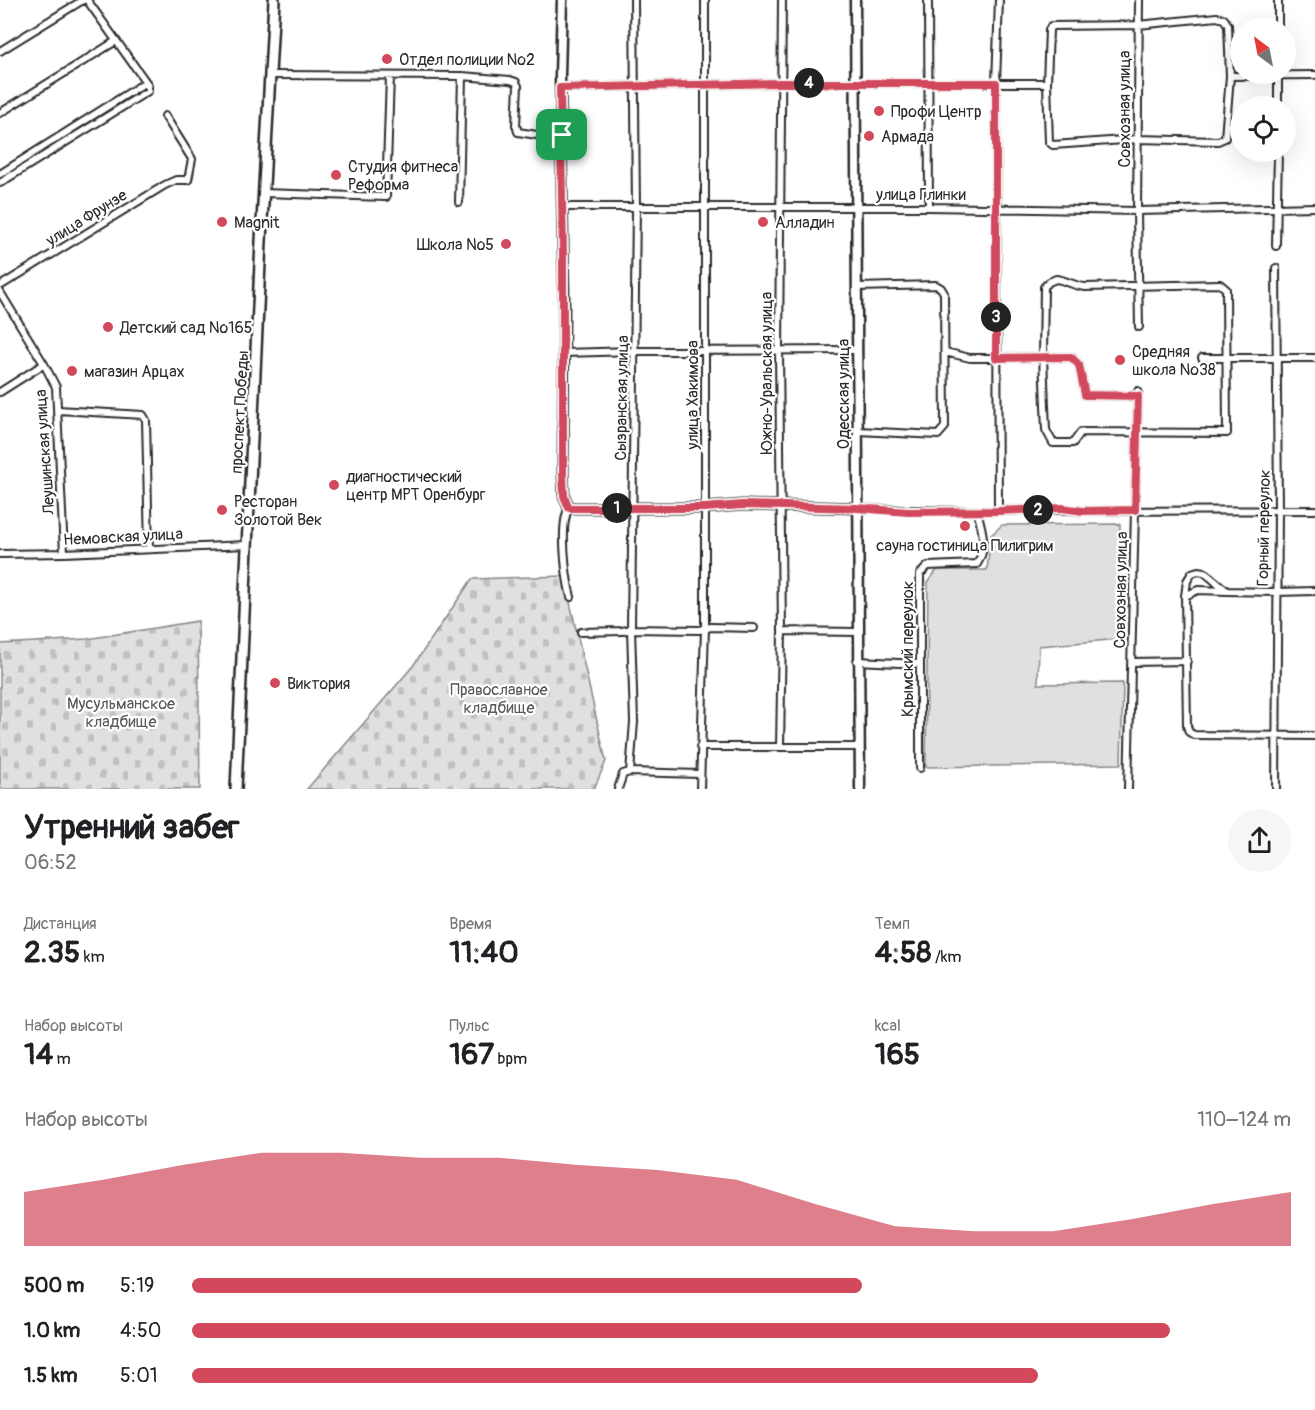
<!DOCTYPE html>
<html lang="ru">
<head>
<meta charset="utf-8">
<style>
  :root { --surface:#fff; --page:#f6f6f6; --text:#202124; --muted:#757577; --accent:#d1495b }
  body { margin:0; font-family:Pangolin,sans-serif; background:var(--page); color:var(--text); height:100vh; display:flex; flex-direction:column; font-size:22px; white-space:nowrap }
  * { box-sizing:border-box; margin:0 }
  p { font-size:20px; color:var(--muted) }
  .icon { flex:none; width:33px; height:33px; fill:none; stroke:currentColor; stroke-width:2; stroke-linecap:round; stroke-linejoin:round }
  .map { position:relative; height:789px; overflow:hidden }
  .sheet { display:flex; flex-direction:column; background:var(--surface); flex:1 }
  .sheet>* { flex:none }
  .needle { width:39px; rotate:328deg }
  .controls { position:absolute; left:1230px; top:18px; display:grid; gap:12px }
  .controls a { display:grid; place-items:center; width:66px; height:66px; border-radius:50%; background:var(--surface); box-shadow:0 6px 24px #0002; font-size:30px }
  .pin { position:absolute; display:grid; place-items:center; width:51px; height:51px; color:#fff; margin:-26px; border-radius:12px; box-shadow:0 3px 9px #0006 }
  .km { position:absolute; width:30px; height:30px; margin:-15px; border-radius:50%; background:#222; color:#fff; font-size:16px; line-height:30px; text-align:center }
  .round { display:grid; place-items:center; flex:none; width:63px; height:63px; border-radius:32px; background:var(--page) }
  .head { display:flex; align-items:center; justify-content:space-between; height:102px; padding:0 24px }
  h1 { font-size:33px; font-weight:700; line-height:45px }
  .figures { display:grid; grid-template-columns:repeat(3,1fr); gap:9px; height:102px; padding:6px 24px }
  .figures div { display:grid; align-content:center }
  .figures b { font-size:30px; font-weight:700 }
  .figures small { font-size:16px; font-weight:400 }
  .figures p { font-size:16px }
  .chart { height:168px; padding:12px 24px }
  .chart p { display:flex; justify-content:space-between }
  .chart svg { width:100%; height:108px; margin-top:6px; fill:var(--accent); opacity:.7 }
  ul { padding:0 24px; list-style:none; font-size:20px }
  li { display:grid; grid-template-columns:96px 72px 1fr; align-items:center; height:45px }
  li i { height:15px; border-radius:8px; background:var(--accent) }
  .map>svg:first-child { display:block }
  .cemetery { fill:url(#cemetery-stones); stroke:#868686; stroke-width:1.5 }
  .park { fill:#e0e0e0; stroke:#868686; stroke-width:1.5 }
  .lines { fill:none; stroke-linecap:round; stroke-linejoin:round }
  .street-casing { stroke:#2b2b2b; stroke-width:10 }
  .secondary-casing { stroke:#2b2b2b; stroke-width:13 }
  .primary-casing { stroke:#2b2b2b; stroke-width:14 }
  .street { stroke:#fff; stroke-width:6 }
  .secondary { stroke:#fff; stroke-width:8 }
  .primary { stroke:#fff; stroke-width:9 }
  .route-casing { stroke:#fff; stroke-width:12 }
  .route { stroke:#d1495b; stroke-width:8 }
  .poi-dot { fill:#d1495b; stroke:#fff; stroke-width:2 }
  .labels { text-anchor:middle; stroke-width:4.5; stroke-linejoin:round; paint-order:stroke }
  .poi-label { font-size:16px; fill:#2b2b2b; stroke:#fff; text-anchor:start }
  .street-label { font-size:16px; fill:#2b2b2b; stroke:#fff }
  .park-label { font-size:16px; fill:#585858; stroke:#fff }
</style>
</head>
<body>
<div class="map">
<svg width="1315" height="789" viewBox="0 0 1315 789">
  <defs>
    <pattern id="cemetery-stones" width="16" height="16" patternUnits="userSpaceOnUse" patternTransform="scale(1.5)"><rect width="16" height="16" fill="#e0e0e0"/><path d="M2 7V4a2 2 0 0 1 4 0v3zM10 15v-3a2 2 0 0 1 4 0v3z" fill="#c0c0c0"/></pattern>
  </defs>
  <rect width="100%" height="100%" fill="#fff"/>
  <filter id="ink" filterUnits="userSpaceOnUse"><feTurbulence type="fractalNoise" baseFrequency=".0167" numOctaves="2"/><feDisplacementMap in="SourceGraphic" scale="12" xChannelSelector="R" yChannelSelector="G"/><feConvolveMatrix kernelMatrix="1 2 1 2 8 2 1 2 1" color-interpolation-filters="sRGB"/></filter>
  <g filter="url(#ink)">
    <!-- cemetery -->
    <path class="cemetery" d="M 564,576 L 606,761 L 594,789 L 307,789 L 413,666 L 472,579 Z
      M 198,621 L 200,789 L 0,789 L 0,644 L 87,639 Z"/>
    <!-- park -->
    <path class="park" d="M 1120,524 L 1120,639 L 1039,646 L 1038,684 L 1123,683 L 1121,764 L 926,767 L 928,582 L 937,570 L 987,570 L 991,535 L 1002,525 Z"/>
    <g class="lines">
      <!-- street casing -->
      <g class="street-casing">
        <path id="street" d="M 928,0 L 929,207
          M 1278,0 L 1278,28
          M 1217,17 L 1224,19 L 1228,25 L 1230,76 L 1225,138 L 1218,141 L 1138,139 L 1053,145 L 1049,142 L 1047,83 L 1049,30 L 1051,26 L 1138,25 Z
          M 0,51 L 83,0
          M 271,75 L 462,76 L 510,80 L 516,82 L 518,86 L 516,125 L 518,132 L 537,135 L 562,135
          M 1230,76 L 1315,75
          M 560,88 L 781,83 L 1047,83
          M 1278,106 L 1278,74
          M 0,113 L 116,41
          M 0,174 L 146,82
          M 0,183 L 148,91 L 148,85 L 87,0
          M 263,193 L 386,197 L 390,76
          M 459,202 L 462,76
          M 563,207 L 929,207 L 1137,211 L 1315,207
          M 1276,246 L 1278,152
          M 1056,279 C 1066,280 1074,286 1085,287 L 1220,284 L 1226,289 L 1227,433 L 1081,432 L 1073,443 L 1053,443 L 1046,430 L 1043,357 L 1044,287 L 1049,282 Z
          M 0,286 L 165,185 L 176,180 L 188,180 L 192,159 L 165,116
          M 857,287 L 936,285 L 941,288 L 944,293 L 945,427 L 938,435 L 858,431
          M 0,292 L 44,364 L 56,387 L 64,553
          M 1139,327 L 1137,211 L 1139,0
          M 945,352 L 970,358 L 1071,357 L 1079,365 L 1085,395 L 1138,396
          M 563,353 L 635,351 L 858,350
          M 1202,358 L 1315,358
          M 0,392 L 44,364
          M 58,410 L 143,415 L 146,420 L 149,549
          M 569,508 C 559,524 566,578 571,597
          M 857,508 C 903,511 949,511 996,511 C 1025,511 1054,507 1083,511 L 1315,510
          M 998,511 L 996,83 L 999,0
          M 0,554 L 64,553 L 247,545
          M 1315,591 L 1276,592 L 1227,591 L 1204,572 L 1198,571 L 1192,573 L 1187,581 L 1185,596 L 1187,726 L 1189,732 L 1194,735 L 1315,736
          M 1185,596 L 1198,590 L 1227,591
          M 782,631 L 858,632
          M 581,632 L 622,631 L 631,629 L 699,630 L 711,627 L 754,628
          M 857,661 L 920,664
          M 1132,662 L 1187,661
          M 700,747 L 859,747
          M 780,747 L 782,631 L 779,351 L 782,0
          M 920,768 L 920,574 L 928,566 L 977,564 C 988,547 982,529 977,511
          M 630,772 L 700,774
          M 618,789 L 623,774 L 630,772 L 634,722 L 631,629 L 636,208 L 634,0
          M 700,789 L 705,628 L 705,0
          M 1128,789 L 1138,391
          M 1276,789 L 1278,510 L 1276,268"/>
      </g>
      <!-- secondary casing -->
      <g class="secondary-casing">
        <path id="secondary" d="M 562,0 L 560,75 L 564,299 L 563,474 L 564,496 L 569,508 L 705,508 L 742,505 L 857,508
          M 855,0 L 860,789"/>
      </g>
      <!-- primary casing -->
      <g class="primary-casing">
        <path id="primary" d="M 236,789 L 261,241 L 274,0"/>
      </g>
      <!-- street -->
      <use href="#street" class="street"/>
      <!-- secondary -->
      <use href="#secondary" class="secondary"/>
      <!-- primary -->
      <use href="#primary" class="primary"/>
    </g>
  </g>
  <g class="lines" filter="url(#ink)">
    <!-- route casing -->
    <g class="route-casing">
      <path id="route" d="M 781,83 L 996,83 L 996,358 L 1071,357 L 1079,365 L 1085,395 L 1138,396 L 1135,510 L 1083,511 L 1062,508 L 998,511 L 908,512 L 857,508 L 742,505 L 705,508 L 569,508 L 564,496 L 563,474 L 563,253 L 560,88 Z"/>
    </g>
    <!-- route -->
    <use href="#route" class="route"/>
  </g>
  <!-- markers -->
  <g class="poi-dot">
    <circle cx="387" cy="59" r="6"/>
    <circle cx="879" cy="111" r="6"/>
    <circle cx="869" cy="136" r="6"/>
    <circle cx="336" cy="175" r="6"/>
    <circle cx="222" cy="222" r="6"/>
    <circle cx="763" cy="222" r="6"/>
    <circle cx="506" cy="244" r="6"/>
    <circle cx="108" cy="327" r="6"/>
    <circle cx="1120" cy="360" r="6"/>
    <circle cx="72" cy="371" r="6"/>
    <circle cx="334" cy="485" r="6"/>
    <circle cx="222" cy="510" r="6"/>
    <circle cx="965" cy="526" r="6"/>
    <circle cx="275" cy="683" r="6"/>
  </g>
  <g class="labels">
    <!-- poi labels -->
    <g class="poi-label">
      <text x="399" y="65">Отдел полиции №2</text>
      <text x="891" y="117">Профи Центр</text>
      <text x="881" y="142">Армада</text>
      <text x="348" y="172">Студия фитнеса<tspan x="348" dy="18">Реформа</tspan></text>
      <text x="234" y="228">Magnit</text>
      <text x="775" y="228">Алладин</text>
      <text x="494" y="250" text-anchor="end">Школа №5</text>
      <text x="120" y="333">Детский сад №165</text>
      <text x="1132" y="357">Средняя<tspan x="1132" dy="18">школа №38</tspan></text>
      <text x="84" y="377">магазин Арцах</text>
      <text x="346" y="482">диагностический<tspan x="346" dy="18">центр МРТ Оренбург</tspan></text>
      <text x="234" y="507">Ресторан<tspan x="234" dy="18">Золотой Век</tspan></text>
      <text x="965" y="551" text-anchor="middle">сауна гостиница Пилигрим</text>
      <text x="287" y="689">Виктория</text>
    </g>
    <!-- street labels -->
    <g class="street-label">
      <text transform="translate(1124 109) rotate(-90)" y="6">Совхозная улица</text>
      <text x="921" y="200">улица Глинки</text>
      <text transform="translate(86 217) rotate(-32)" y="6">улица Фрунзе</text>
      <text transform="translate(766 373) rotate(-90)" y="6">Южно-Уральская улица</text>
      <text transform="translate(843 394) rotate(-90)" y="6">Одесская улица</text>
      <text transform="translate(692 395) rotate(-90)" y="6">улица Хакимова</text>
      <text transform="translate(621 398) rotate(-89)" y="6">Сызранская улица</text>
      <text transform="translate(239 412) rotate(-87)" y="6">проспект Победы</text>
      <text transform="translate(44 452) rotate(-94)" y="6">Леушинская улица</text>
      <text transform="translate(1263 528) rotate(-89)" y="6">Горный переулок</text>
      <text transform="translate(123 536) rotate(-3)" y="6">Немовская улица</text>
      <text transform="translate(1120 590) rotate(-89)" y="6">Совхозная улица</text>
      <text transform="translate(907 649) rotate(-90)" y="6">Крымский переулок</text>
    </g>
    <!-- park labels -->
    <g class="park-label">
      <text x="499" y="695">Православное<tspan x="499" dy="18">кладбище</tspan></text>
      <text x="121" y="709">Мусульманское<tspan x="121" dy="18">кладбище</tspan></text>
    </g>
  </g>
</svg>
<div class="controls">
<a><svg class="needle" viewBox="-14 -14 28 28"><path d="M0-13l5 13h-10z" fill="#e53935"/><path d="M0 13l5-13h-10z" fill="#757577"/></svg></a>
<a><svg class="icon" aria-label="locate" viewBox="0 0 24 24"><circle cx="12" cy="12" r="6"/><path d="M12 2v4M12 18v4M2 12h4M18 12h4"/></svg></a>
</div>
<div class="pin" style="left:562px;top:135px;background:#1e9e55"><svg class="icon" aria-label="arrive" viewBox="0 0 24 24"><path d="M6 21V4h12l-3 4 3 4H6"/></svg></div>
<b class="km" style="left:617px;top:508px">1</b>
<b class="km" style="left:1038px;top:510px">2</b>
<b class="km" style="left:996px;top:317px">3</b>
<b class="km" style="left:809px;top:83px">4</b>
</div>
<section class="sheet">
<div class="head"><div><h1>Утренний забег</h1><p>06:52</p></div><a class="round"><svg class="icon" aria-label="share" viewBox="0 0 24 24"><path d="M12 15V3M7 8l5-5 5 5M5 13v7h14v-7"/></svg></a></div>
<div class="figures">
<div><p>Дистанция</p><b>2.35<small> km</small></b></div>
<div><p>Время</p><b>11:40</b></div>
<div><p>Темп</p><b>4:58<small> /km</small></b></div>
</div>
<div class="figures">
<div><p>Набор высоты</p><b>14<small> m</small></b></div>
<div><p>Пульс</p><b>167<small> bpm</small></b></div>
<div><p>kcal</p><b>165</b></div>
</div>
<div class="chart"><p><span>Набор высоты</span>110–124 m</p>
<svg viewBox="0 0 160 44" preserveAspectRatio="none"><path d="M0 44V22L10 17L20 11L30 6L40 6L50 8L60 8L70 11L80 13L90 17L100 27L110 36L120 38L130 38L140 33L150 27L160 22V44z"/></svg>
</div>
<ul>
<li><b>500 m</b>5:19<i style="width:61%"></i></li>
<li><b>1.0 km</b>4:50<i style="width:89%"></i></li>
<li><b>1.5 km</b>5:01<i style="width:77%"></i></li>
</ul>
</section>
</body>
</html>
